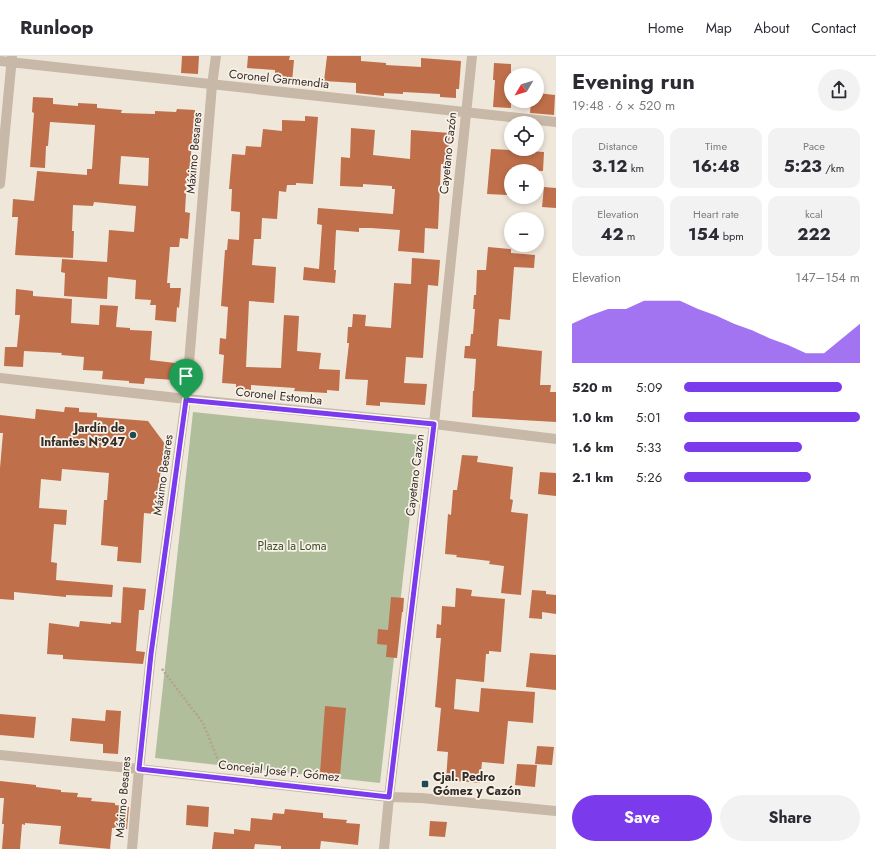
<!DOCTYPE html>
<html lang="en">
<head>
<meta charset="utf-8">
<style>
  :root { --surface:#fff; --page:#f2f2f3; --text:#2b2b33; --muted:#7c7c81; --line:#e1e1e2; --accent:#7c3aed }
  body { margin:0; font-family:Jost,sans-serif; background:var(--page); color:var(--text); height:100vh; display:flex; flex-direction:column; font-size:15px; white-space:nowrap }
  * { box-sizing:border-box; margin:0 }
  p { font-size:13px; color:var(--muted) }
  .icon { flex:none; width:22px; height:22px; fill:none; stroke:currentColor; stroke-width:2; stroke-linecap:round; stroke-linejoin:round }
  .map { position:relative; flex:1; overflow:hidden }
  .details { display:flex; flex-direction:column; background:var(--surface); width:320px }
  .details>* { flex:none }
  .needle { width:26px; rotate:232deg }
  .fabs { position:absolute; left:504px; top:12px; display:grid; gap:8px }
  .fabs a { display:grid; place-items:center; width:40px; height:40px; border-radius:50%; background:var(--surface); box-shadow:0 2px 6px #0003; font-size:20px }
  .pin { position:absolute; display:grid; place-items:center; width:34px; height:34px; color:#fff; margin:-41px -17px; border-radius:50% 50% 50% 0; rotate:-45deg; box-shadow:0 0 4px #0007 }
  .pin .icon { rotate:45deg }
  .round { display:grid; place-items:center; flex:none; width:42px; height:42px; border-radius:21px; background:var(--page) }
  .headline { display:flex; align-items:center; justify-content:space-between; height:68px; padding:0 16px }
  h1 { font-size:22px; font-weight:700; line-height:30px }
  .stats { display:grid; grid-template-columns:repeat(3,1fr); gap:6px; height:68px; padding:4px 16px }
  .stats div { display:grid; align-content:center; border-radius:10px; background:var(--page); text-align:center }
  .stats b { font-size:17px; font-weight:700 }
  .stats small { font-size:11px; font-weight:400 }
  .stats p { font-size:11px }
  .chart { height:112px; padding:8px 16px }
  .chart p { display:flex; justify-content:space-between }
  .chart svg { width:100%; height:72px; margin-top:4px; fill:var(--accent); opacity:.7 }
  .primary-button { display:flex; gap:8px; margin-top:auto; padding:8px 16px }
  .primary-button a { flex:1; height:46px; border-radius:24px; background:var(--accent); color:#fff; font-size:16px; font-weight:700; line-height:46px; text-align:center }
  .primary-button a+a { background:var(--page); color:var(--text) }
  ul { padding:0 16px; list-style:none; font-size:13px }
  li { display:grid; grid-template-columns:64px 48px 1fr; align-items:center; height:30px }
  li i { height:10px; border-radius:5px; background:var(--accent) }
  header { display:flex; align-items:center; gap:24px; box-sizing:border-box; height:56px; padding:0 20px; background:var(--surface); border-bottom:1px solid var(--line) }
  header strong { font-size:19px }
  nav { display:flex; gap:22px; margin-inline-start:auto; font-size:14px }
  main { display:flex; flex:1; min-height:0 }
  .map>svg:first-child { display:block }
  .green { fill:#b0be9c }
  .building { fill:#bf6f4a; fill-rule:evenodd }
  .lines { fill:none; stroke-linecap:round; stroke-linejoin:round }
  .path { stroke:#b3a292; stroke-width:2.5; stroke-dasharray:2 2; stroke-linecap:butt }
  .street { stroke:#c7b8a7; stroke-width:10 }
  .route-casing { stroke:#fff; stroke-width:8 }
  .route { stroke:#7c3aed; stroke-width:5 }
  .poi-dot { fill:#1f4c53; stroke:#f8f1e7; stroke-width:1.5 }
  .labels { text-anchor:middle; stroke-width:3.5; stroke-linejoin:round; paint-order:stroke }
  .street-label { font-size:12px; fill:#342c27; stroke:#f8f1e7 }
  .poi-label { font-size:12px; font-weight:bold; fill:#342c27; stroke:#f8f1e7; text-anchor:end }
  .park-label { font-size:12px; fill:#41512d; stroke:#f8f1e7 }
</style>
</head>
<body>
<header>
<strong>Runloop</strong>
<nav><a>Home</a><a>Map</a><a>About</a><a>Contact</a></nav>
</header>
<main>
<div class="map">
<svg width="556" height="793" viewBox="0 0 556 793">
  <rect width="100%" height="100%" fill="#f0e7db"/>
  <!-- green -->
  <path class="green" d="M 193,356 L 419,379 L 380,727 L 155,702 Z"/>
  <!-- building -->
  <path class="building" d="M 182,0 L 199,0 L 198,18 L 181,17 Z
    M 248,0 L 290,0 L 289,4 L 294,4 L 292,26 L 275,24 L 275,14 L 247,12 Z
    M 327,0 L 361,0 L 361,5 L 386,7 L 386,9 L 421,11 L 421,2 L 461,5 L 459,33 L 456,33 L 456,42 L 440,41 L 440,38 L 403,36 L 403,38 L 384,37 L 384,40 L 356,37 L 356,27 L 324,25 Z
    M 494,7 L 511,8 L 511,52 L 493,51 L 495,24 L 493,24 Z
    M 537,37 L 555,39 L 554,59 L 530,57 L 531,45 L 537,45 Z
    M 33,41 L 53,42 L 53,48 L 78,50 L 78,47 L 97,48 L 97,52 L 122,54 L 121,57 L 155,58 L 155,55 L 176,56 L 177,53 L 195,54 L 189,120 L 187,120 L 185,156 L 190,157 L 188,183 L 180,182 L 179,191 L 170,191 L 167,227 L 170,227 L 170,232 L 181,232 L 179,252 L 177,251 L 176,266 L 155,264 L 156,249 L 150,249 L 151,244 L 135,243 L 136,224 L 108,221 L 107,243 L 64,240 L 65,217 L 61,216 L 62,203 L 107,206 L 109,174 L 134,176 L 136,150 L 94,146 L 93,150 L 73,149 L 72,175 L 74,175 L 73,202 L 15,199 L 18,161 L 12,161 L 13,143 L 34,145 L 37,115 L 87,119 L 87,113 L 92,113 L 95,69 L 50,66 L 48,90 L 46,90 L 45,112 L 30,111 L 34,57 L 32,56 ZM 121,100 L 149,102 L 148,130 L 119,128 Z
    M 305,60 L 318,61 L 313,128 L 296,127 L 296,129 L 287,129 L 286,136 L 279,135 L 277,163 L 262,162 L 261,183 L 254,183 L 252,209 L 276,211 L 274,247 L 249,245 L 246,311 L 281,312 L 284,259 L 299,260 L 297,295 L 321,297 L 319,313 L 340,314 L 339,335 L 327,334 L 327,337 L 294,335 L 295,332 L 251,329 L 251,334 L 236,334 L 236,328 L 222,327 L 224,299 L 219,298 L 220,282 L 226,283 L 228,251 L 221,250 L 225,194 L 227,194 L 228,183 L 239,184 L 240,156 L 231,155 L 232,133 L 229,133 L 232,98 L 245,99 L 246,90 L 261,91 L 263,73 L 282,75 L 282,64 L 305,65 Z
    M 351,72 L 375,74 L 373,99 L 410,103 L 411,74 L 450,77 L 447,108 L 441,108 L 438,173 L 425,172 L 424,197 L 398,195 L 400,174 L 371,172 L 359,172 L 359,176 L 336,174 L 334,214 L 336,214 L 335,227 L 303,224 L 304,211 L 319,213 L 322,169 L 317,168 L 318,152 L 393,158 L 395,133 L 392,133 L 392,130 L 363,128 L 363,131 L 340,130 L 341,101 L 350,102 Z
    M 491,93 L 544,96 L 543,115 L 511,115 L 511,118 L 508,117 L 507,139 L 487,138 Z
    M 544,131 L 556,132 L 556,152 L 542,151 Z
    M 488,191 L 511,193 L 511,197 L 535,199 L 534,212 L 514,211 L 510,264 L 499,263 L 497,290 L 542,295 L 540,329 L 551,329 L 550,336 L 556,336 L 556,366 L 472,361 L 473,335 L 474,335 L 476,303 L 464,302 L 465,290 L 470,290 L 471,278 L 473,278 L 475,253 L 473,253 L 474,239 L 476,239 L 477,214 L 486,214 Z
    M 412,202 L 440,204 L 438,230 L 428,229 L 423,302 L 406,301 L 404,327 L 427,328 L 425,349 L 380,346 L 380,350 L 366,349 L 368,324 L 345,323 L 349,287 L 347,287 L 348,271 L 352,271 L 353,258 L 366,259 L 365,270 L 391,272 L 394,227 L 411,228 Z
    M 16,233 L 33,235 L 33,240 L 72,243 L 71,267 L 99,269 L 100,249 L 118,250 L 116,271 L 130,272 L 130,274 L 152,275 L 150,304 L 175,307 L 174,324 L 145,322 L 144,328 L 129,327 L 129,325 L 102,323 L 103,315 L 83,314 L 84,301 L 61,299 L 62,297 L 24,295 L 23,311 L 4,310 L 5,291 L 17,291 L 20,259 L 15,259 Z
    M 65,351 L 79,352 L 79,356 L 97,357 L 97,361 L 148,365 L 165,388 L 154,458 L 144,457 L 141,507 L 117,505 L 118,491 L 101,489 L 104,444 L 107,444 L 109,417 L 62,413 L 61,425 L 41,423 L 39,452 L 67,454 L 66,469 L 54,468 L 51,506 L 57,507 L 56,524 L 113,529 L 112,541 L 66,539 L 66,541 L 14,536 L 14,544 L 0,543 L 0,412 L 3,377 L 0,377 L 0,359 L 35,363 L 36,353 L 64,356 Z
    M 462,399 L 478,400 L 477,406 L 513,411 L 510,443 L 513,444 L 511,456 L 528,458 L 521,539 L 501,537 L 504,510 L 489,508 L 490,505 L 456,501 L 457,499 L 445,498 L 448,458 L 451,459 L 453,434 L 457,434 Z
    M 540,416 L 556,417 L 556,440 L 538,438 Z
    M 123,531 L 146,533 L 144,554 L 139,554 L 136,595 L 145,596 L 143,608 L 63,603 L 63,599 L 47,598 L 49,567 L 79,571 L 80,565 L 111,568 L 111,566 L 121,567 Z
    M 456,532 L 472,534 L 471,540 L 505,543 L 501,596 L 489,595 L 489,598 L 486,598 L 484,626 L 456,623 L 454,653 L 479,656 L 481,632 L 535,636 L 533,667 L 508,665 L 504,708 L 482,706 L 480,727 L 446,724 L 448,696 L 437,695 L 441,652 L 435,651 L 441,582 L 436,582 L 437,568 L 441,569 L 442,550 L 455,551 Z
    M 532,534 L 546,535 L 546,538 L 556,539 L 556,558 L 542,556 L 542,563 L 529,562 Z
    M 391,541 L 404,542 L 403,556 L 402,556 L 397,602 L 386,601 L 387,589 L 377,588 L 378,573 L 388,574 Z
    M 530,597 L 556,599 L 556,634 L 526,631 Z
    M 325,650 L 346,652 L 340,719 L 320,717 Z
    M 106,654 L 121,655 L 118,698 L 103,697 L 103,688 L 70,685 L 72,662 L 105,665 Z
    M 0,658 L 36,661 L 34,682 L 0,679 Z
    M 537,690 L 554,691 L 552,709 L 535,708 Z
    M 517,708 L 537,709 L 535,731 L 515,729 Z
    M 0,725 L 36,729 L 36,731 L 61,734 L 61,736 L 78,737 L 77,741 L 92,742 L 91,745 L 115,747 L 115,749 L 129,751 L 127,773 L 112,772 L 110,793 L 59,788 L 61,770 L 25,767 L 25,769 L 22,768 L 20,793 L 2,793 L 4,768 L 2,768 L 4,742 L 0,742 Z
    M 187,749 L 209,751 L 208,771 L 186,769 Z
    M 285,753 L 323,757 L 323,762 L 347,764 L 346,767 L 360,768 L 358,789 L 321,785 L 320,793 L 281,793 L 281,790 L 255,788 L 254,793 L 212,793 L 214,776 L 234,778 L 234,773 L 250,775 L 251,762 L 272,764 L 273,757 L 284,758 Z
    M 430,765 L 447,766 L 445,781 L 429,780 Z"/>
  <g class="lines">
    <!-- path -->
    <path class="path" d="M 162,613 L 203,667 L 220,709"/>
    <!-- street -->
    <path class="street" d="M 0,5 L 556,66
      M 0,128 L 12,1
      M 0,322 L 186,343 L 434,368 L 556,383
      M 0,699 L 139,713 L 389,741 L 421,742 L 556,755
      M 132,793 L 139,713 L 151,598 L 186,343 L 212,29 L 216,0
      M 384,793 L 389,741 L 434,368 L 472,0"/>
  </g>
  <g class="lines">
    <!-- route casing -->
    <g class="route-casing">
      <path id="route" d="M 186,344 L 434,368 L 389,741 L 139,713 L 151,598 Z"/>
    </g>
    <!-- route -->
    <use href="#route" class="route"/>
  </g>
  <!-- markers -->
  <g class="poi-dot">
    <circle cx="133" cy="379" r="4"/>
    <rect x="421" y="724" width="8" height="8" rx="2"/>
  </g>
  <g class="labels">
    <!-- street labels -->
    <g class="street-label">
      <text transform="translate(279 23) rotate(6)" y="4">Coronel Garmendia</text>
      <text transform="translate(194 97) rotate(-85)" y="4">Máximo Besares</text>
      <text transform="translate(448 97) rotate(-84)" y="4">Cayetano Cazón</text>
      <text transform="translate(279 340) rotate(6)" y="4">Coronel Estomba</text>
      <text transform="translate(163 419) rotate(-82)" y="4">Máximo Besares</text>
      <text transform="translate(415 419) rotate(-83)" y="4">Cayetano Cazón</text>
      <text transform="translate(279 715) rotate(6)" y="4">Concejal José P. Gómez</text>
      <text transform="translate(123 741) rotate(-85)" y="4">Máximo Besares</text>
    </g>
    <!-- poi labels -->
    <g class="poi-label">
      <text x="125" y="376">Jardín de<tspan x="125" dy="14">Infantes Nº947</tspan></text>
      <text x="433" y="725" text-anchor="start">Cjal. Pedro<tspan x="433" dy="14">Gómez y Cazón</tspan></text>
    </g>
    <!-- park labels -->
    <g class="park-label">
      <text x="292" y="494">Plaza la Loma</text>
    </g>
  </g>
</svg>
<div class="fabs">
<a><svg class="needle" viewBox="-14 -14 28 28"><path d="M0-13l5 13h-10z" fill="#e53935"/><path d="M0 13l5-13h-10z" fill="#7c7c81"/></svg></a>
<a><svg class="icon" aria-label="locate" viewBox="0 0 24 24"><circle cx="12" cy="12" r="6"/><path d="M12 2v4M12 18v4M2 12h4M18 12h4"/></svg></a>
<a>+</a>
<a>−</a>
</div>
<div class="pin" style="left:186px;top:344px;background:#1e9e55"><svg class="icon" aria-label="arrive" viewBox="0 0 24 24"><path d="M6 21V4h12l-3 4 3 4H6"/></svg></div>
</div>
<section class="details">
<div class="headline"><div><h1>Evening run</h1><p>19:48 · 6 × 520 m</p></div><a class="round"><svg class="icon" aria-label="share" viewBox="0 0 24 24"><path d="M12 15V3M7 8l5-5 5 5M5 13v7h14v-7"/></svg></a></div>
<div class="stats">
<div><p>Distance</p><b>3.12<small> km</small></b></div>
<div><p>Time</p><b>16:48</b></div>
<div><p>Pace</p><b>5:23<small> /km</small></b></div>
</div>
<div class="stats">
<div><p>Elevation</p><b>42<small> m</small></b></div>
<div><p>Heart rate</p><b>154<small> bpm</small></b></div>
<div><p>kcal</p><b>222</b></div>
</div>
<div class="chart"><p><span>Elevation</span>147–154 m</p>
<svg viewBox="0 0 160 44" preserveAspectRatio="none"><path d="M0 44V20L10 15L20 11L30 11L40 6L50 6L60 6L70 11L80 15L90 20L100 24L110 29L120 33L130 38L140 38L150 29L160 20V44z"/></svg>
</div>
<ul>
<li><b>520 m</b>5:09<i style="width:90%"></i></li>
<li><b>1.0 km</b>5:01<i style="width:100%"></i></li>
<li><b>1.6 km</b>5:33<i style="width:67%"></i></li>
<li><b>2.1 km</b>5:26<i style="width:72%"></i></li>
</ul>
<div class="primary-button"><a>Save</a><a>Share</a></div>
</section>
</main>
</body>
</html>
